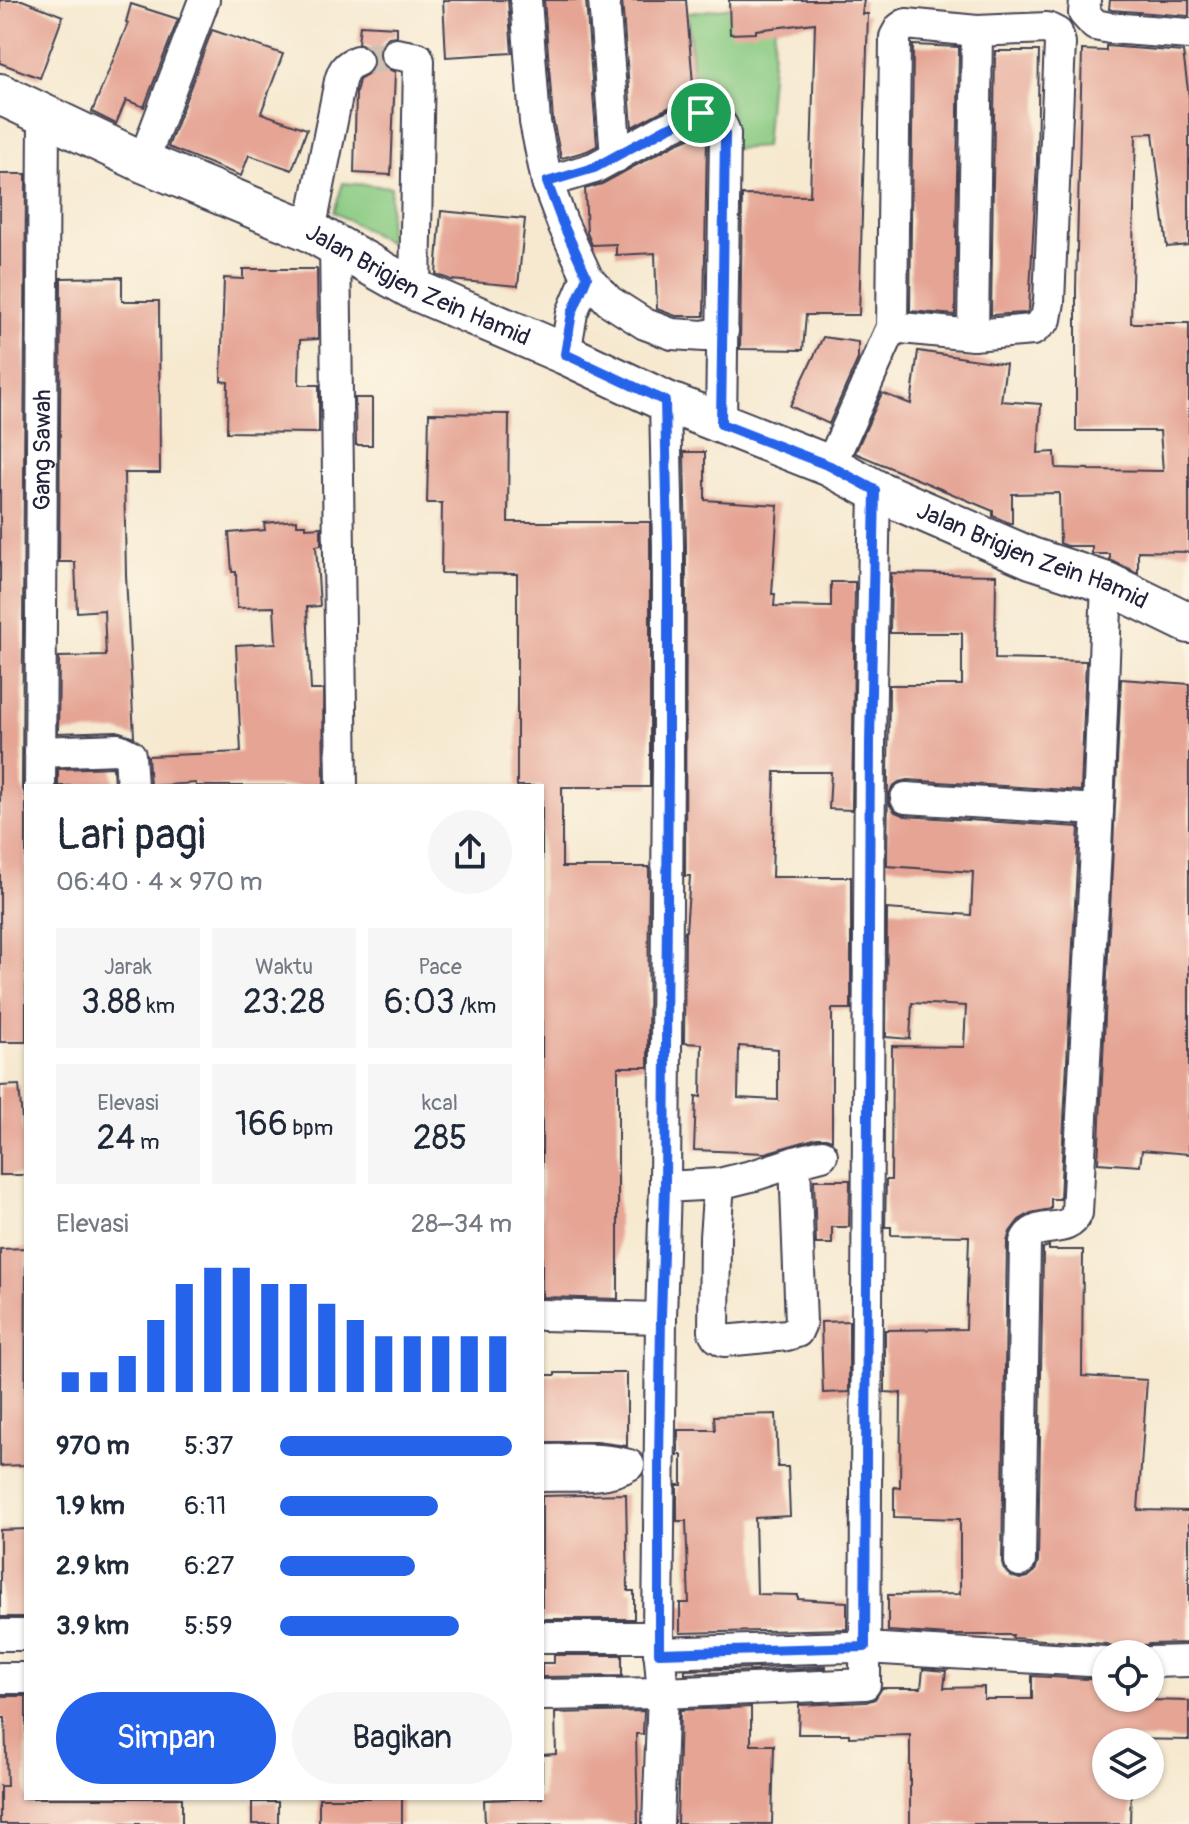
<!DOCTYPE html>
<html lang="id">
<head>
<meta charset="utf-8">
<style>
  :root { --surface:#fff; --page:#f6f6f7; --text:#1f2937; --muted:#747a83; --accent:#2563eb }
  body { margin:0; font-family:Pangolin,sans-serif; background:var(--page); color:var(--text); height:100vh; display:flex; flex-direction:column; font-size:30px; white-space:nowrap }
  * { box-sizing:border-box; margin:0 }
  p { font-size:26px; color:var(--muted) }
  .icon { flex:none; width:44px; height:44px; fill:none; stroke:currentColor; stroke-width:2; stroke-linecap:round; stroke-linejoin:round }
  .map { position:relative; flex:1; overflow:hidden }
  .panel { position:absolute; left:24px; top:784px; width:520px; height:1016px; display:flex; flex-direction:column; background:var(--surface); border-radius:0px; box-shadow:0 2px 6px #0004 }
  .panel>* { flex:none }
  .fabs { position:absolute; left:1092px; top:1640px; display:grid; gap:16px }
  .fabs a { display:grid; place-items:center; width:72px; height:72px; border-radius:50%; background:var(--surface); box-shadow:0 2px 6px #0004; font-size:40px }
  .pin { position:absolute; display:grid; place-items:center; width:68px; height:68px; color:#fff; margin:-34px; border:4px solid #fff; border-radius:50%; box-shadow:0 2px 8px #0007 }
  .round { display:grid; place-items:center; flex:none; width:84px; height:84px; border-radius:42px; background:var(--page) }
  .overview { display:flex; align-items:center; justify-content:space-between; height:136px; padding:0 32px }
  h1 { font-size:44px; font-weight:600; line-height:60px }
  .stats { display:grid; grid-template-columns:repeat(3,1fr); gap:12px; height:136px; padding:8px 32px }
  .stats div { display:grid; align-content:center; border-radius:0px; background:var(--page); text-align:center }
  .stats b { font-size:34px; font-weight:600 }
  .stats small { font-size:22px; font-weight:400 }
  .stats p { font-size:22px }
  .chart { height:224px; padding:16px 32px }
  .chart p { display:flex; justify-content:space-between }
  .chart svg { width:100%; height:144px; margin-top:8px; stroke:var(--accent); stroke-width:6 }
  .action { display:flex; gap:16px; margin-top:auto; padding:16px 32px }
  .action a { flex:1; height:92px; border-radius:48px; background:var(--accent); color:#fff; font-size:32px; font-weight:600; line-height:92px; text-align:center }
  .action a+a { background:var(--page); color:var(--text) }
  ul { padding:0 32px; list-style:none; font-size:26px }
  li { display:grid; grid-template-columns:128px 96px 1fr; align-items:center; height:60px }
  li i { height:20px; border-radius:10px; background:var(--accent) }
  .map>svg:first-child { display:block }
  .green { fill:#8acb83; stroke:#56765f; stroke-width:2 }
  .building { fill:#e5a494; fill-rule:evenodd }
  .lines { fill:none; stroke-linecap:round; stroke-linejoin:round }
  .minor-tunnel { stroke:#ccc1b2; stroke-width:30; stroke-dasharray:30 15; stroke-linecap:butt }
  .minor-casing { stroke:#424051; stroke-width:34 }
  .major-casing { stroke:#424051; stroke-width:44 }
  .minor { stroke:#fff; stroke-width:30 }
  .major { stroke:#fff; stroke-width:40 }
  .route-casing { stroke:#fff; stroke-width:16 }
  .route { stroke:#2563eb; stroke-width:10 }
  .labels { text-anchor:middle; stroke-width:6; stroke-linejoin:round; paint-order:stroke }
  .street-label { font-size:24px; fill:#22223b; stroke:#fcf5e5 }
</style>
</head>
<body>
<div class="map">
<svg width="1189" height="1824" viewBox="0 0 1189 1824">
  <rect width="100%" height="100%" fill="#fcf5e5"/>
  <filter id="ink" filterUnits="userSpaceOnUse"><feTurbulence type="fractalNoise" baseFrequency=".0125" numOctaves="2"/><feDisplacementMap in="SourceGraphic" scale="16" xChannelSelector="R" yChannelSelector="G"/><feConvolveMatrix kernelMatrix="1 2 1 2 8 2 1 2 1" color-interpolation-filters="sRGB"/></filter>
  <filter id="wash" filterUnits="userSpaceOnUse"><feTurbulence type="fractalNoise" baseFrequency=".006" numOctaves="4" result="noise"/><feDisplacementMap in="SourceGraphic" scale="32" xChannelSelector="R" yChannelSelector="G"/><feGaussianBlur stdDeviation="1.8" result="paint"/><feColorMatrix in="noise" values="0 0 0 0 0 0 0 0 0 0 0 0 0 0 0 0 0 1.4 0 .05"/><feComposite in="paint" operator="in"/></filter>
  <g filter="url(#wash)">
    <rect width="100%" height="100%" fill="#f6e9d0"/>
    <!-- green -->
    <path class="green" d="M 777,1 L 765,147 L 699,151 L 688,13 Z
      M 343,183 L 391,187 L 388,242 L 334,212 Z"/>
    <g id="blocks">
      <!-- building -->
      <path class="building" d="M 0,0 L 22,0 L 63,16 L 40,78 L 0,63 Z
        M 443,0 L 508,0 L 512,53 L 446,57 Z
        M 544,0 L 586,0 L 597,146 L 587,151 L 566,157 L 561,158 L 553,120 Z
        M 622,0 L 686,0 L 694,96 L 660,112 L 632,127 Z
        M 729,0 L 864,0 L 862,14 L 868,14 L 859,315 L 806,315 L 803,350 L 740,349 L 742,195 L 810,196 L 815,23 L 756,30 L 756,33 L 730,34 Z
        M 1110,0 L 1189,0 L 1189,16 L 1112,10 L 1109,9 Z
        M 131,4 L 178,19 L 144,107 L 126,100 L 116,124 L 92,112 L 128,23 L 126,22 Z
        M 360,25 L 397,27 L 397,36 L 389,37 L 383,42 L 378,52 L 379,59 L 384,67 L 395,72 L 391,175 L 354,173 L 356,93 L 359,80 L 371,73 L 375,63 L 374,55 L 369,47 L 358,43 Z
        M 212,30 L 283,54 L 261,113 L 307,129 L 292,170 L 249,155 L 241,176 L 168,147 Z
        M 913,45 L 959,47 L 955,315 L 910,311 Z
        M 1106,46 L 1183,52 L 1189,97 L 1189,245 L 1167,247 L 1153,133 L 1136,134 L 1131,323 L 1189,323 L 1189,552 L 1138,551 L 1138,573 L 1110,560 L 1110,554 L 1092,554 L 1092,546 L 1067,546 L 1060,543 L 1059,493 L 1012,494 L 1012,524 L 993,516 L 993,511 L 855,453 L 882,393 L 911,404 L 918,351 L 1006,364 L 1001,401 L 1041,404 L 1038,453 L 1055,452 L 1056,468 L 1089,469 L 1089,470 L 1163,471 L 1160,431 L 1076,431 L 1076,289 L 1082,50 L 1106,51 Z
        M 995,51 L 1039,51 L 1037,162 L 1029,309 L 1026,313 L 991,315 Z
        M 703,132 L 707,136 L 704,316 L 676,316 L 657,309 L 655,253 L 616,255 L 616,244 L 592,245 L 587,233 L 585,189 L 602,184 L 675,144 Z
        M 0,174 L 26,174 L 22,786 L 26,797 L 26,1042 L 0,1042 Z
        M 441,211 L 525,219 L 518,286 L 451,280 L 436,274 Z
        M 243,269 L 317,269 L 318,339 L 300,340 L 299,385 L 319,385 L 319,433 L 227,432 L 228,382 L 221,381 L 224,278 L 243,279 Z
        M 122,277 L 122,301 L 159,301 L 160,473 L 124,473 L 126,575 L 134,737 L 117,731 L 58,733 L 59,657 L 106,656 L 104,610 L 77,612 L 75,562 L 59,562 L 61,278 Z
        M 823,337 L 858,342 L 858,359 L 829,424 L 790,406 Z
        M 355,398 L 372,398 L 372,445 L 356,445 Z
        M 429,413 L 509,414 L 508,522 L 650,522 L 650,787 L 562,787 L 562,867 L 649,867 L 648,1067 L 618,1067 L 618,1299 L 542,1297 L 542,786 L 517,786 L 517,574 L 441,573 L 442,503 L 427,503 Z
        M 684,452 L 705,452 L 705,500 L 778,505 L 772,594 L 775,594 L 774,606 L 831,607 L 831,582 L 855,582 L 852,810 L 829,809 L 831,772 L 775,772 L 772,877 L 851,877 L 851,1009 L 832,1009 L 832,1140 L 826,1138 L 817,1138 L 765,1153 L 694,1150 L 696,1096 L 701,1097 L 702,1044 L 684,1043 L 685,931 L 686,931 L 690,876 L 685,876 L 686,546 ZM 739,1046 L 778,1049 L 778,1100 L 738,1098 Z
        M 297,520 L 297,525 L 306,525 L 306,528 L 321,527 L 321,545 L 316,546 L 320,606 L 307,607 L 311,690 L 323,690 L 324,786 L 196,786 L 196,783 L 150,786 L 148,756 L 241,752 L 236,645 L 276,643 L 274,607 L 237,608 L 236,572 L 232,572 L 229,533 L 265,530 L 264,523 Z
        M 891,573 L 996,575 L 995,659 L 1086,661 L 1081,791 L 907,780 L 899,782 L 892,787 L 888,798 L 890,805 L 895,812 L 905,816 L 1079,827 L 1060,1199 L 1051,1199 L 1051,1209 L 1031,1213 L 1019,1220 L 1010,1232 L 1007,1242 L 1002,1562 L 1004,1569 L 1010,1576 L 1020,1579 L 1028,1577 L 1035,1571 L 1038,1561 L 1043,1248 L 1049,1246 L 1049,1250 L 1083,1250 L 1082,1376 L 1147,1380 L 1138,1510 L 1189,1511 L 1189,1643 L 1150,1644 L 1141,1646 L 1136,1651 L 1119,1651 L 1115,1647 L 1107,1644 L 1012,1638 L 1013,1635 L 949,1635 L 888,1631 L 888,1595 L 960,1594 L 960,1519 L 894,1517 L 894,1487 L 900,1488 L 901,1393 L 885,1392 L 885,1330 L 966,1329 L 969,1236 L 891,1235 L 891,1227 L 885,1227 L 886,1180 L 891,1180 L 892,1046 L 964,1047 L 966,1006 L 912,1003 L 910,1039 L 886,1037 L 887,909 L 971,915 L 973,872 L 887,866 L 889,685 L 962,685 L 962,633 L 890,633 Z
        M 1121,679 L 1189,684 L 1189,1154 L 1142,1150 L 1140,1166 L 1098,1163 Z
        M 113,767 L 114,786 L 58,786 L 58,769 Z
        M 19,1085 L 23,1133 L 26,1133 L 26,1175 L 0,1175 L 0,1086 Z
        M 814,1180 L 850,1180 L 849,1227 L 832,1227 L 832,1244 L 816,1244 Z
        M 26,1248 L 25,1465 L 0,1466 L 0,1249 Z
        M 849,1321 L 849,1392 L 823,1393 L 821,1322 Z
        M 555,1373 L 627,1373 L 627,1446 L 597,1442 L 542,1442 L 542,1375 L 555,1375 Z
        M 776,1414 L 778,1467 L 788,1467 L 790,1516 L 755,1518 L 757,1594 L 798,1595 L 798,1599 L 847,1602 L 847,1629 L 680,1633 L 680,1603 L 689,1603 L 686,1521 L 677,1521 L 677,1485 L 682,1485 L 682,1455 L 678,1455 L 678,1430 L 715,1430 L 714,1416 Z
        M 626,1494 L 628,1591 L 634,1591 L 634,1619 L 542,1619 L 542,1496 Z
        M 26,1529 L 26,1617 L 0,1617 L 0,1530 Z
        M 554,1655 L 622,1655 L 622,1676 L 542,1677 L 542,1663 L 554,1663 Z
        M 826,1666 L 826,1668 L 685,1674 L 685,1670 Z
        M 923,1669 L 946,1671 L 944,1688 L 984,1687 L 984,1699 L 1032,1699 L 1032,1676 L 1106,1680 L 1106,1699 L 1189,1701 L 1189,1740 L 1128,1739 L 1128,1742 L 1106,1742 L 1106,1786 L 1131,1786 L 1130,1824 L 910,1824 L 910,1735 L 849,1737 L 849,1734 L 798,1734 L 799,1705 L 866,1702 L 875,1699 L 882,1688 L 921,1688 Z
        M 0,1696 L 26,1696 L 26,1798 L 182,1798 L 182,1824 L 0,1824 L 0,1786 L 7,1786 L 5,1718 L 0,1718 Z
        M 751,1707 L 751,1745 L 774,1745 L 772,1824 L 677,1824 L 680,1710 Z
        M 644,1711 L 643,1734 L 636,1734 L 638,1824 L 485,1824 L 484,1800 L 542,1798 L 542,1755 L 556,1754 L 555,1713 Z
        M 319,1798 L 402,1798 L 402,1824 L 319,1824 Z
        M 252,1802 L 278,1802 L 278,1824 L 252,1824 Z"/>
    </g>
  </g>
  <g filter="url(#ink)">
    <use href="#blocks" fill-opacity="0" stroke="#424051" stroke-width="2"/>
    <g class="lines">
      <!-- minor-tunnel -->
      <path class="minor-tunnel" d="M 357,61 L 396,54"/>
      <!-- minor casing -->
      <g class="minor-casing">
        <g id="minor">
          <path d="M 526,0 L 535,122 L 547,182"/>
          <path d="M 604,0 L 616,157"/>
          <path d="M 1085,0 L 1084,13 L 1095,25 L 1110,28 L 1189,34"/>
          <path d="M 396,54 L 418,58 L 419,61 L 415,290"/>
          <path d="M 143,162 L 204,0"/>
          <path d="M 310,231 L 340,81 C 343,70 346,65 357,61"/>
          <path d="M 335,244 L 342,786"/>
          <path d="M 973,335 L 977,31"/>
          <path d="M 565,354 L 572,313 L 587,277"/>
          <path d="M 721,424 L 725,134 C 723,123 716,119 708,112 L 701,113 L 667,128 L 594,168 L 547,182 L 562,222 L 587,277 L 609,301 L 645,324 L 672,334 L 704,336 L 723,331"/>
          <path d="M 830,466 L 892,327 L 895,37 L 900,28 L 906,24 L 977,31 L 1047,28 L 1057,33 L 1060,43 L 1049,302 L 1046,319 L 1033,330 L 973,335 L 892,327"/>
          <path d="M 40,752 L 118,749 L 130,755 L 132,786"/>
          <path id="s1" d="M 40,786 L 44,115"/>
          <path d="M 906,798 L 1098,810"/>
          <path d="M 795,1162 L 822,1155"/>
          <path d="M 665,1187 L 719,1184 L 715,1237 L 714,1332 L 717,1337 L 724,1341 L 787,1335 L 797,1332 L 801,1323 L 795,1162 L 755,1175 L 719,1184"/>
          <path d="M 542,1315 L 661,1318"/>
          <path d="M 542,1460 C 570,1460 601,1457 629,1465 C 605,1479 570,1475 542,1476"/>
          <path d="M 1020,1561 L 1025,1242 C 1034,1218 1068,1237 1077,1213 L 1098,810 L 1107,583"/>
          <path d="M 0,1635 L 26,1635"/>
          <path d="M 542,1637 L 658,1637"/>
          <path d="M 659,1653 L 848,1647 L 1106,1662"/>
          <path d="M 1150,1662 L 1189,1661"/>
          <path d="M 0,1678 L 26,1678"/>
          <path d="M 542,1695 L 663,1693 L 865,1684 L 870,743 L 875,490"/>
          <path d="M 658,1824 L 663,1693 L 658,1637 L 661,1318 L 665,1187 L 668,764 L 668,546 L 665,401"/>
        </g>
      </g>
      <!-- major casing -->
      <g class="major-casing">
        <g id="major">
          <path id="s2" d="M 0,94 L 143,162 L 310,231 L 415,290 L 565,354 L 665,401 L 830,466 L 875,490 L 1031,558 L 1107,583 L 1189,623"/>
        </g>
      </g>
      <!-- minor -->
      <use href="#minor" class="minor"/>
      <!-- major -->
      <use href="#major" class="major"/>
    </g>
  </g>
  <g class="lines" filter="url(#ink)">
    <!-- route casing -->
    <g class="route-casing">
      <path id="route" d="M 708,112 C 716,119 723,123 725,134 L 721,424 L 830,466 L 875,490 L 870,743 L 865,1647 L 659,1653 L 659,1463 L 661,1318 L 665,1187 L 668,764 L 668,546 L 665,401 L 565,354 L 572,313 L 587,277 L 562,222 L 547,182 L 594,168 L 667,128 L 701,113 Z"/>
    </g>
    <!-- route -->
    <use href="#route" class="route"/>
  </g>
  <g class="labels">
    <!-- street labels -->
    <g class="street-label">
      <text dy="8" stroke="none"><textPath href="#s2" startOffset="460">Jalan Brigjen Zein Hamid</textPath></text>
      <text dy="8" stroke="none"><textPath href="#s1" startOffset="336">Gang Sawah</textPath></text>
      <text dy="8" stroke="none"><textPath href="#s2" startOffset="1132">Jalan Brigjen Zein Hamid</textPath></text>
    </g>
  </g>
</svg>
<div class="fabs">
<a><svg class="icon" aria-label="locate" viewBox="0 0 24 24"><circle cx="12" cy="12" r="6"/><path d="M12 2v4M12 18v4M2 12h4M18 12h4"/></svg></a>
<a><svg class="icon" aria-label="layers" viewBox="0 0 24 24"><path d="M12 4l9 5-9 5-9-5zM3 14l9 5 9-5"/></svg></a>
</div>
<div class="pin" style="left:701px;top:113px;background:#1e9e55"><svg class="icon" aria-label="arrive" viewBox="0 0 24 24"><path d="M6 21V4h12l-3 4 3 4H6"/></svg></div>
<section class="panel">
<div class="overview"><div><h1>Lari pagi</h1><p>06:40 · 4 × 970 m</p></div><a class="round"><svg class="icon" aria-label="share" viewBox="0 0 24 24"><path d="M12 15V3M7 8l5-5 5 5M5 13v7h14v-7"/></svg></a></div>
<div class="stats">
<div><p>Jarak</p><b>3.88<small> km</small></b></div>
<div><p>Waktu</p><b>23:28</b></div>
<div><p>Pace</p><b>6:03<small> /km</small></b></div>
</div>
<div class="stats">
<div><p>Elevasi</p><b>24<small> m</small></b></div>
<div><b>166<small> bpm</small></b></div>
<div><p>kcal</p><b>285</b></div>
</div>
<div class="chart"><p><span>Elevasi</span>28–34 m</p>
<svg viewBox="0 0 160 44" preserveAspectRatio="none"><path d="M5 44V38M15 44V38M25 44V33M35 44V22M45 44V11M55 44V6M65 44V6M75 44V11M85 44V11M95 44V17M105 44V22M115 44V27M125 44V27M135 44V27M145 44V27M155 44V27"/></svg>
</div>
<ul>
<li><b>970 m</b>5:37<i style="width:100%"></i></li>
<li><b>1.9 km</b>6:11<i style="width:68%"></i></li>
<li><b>2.9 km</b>6:27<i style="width:58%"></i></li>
<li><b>3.9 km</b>5:59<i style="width:77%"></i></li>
</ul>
<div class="action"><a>Simpan</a><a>Bagikan</a></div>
</section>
</div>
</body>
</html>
